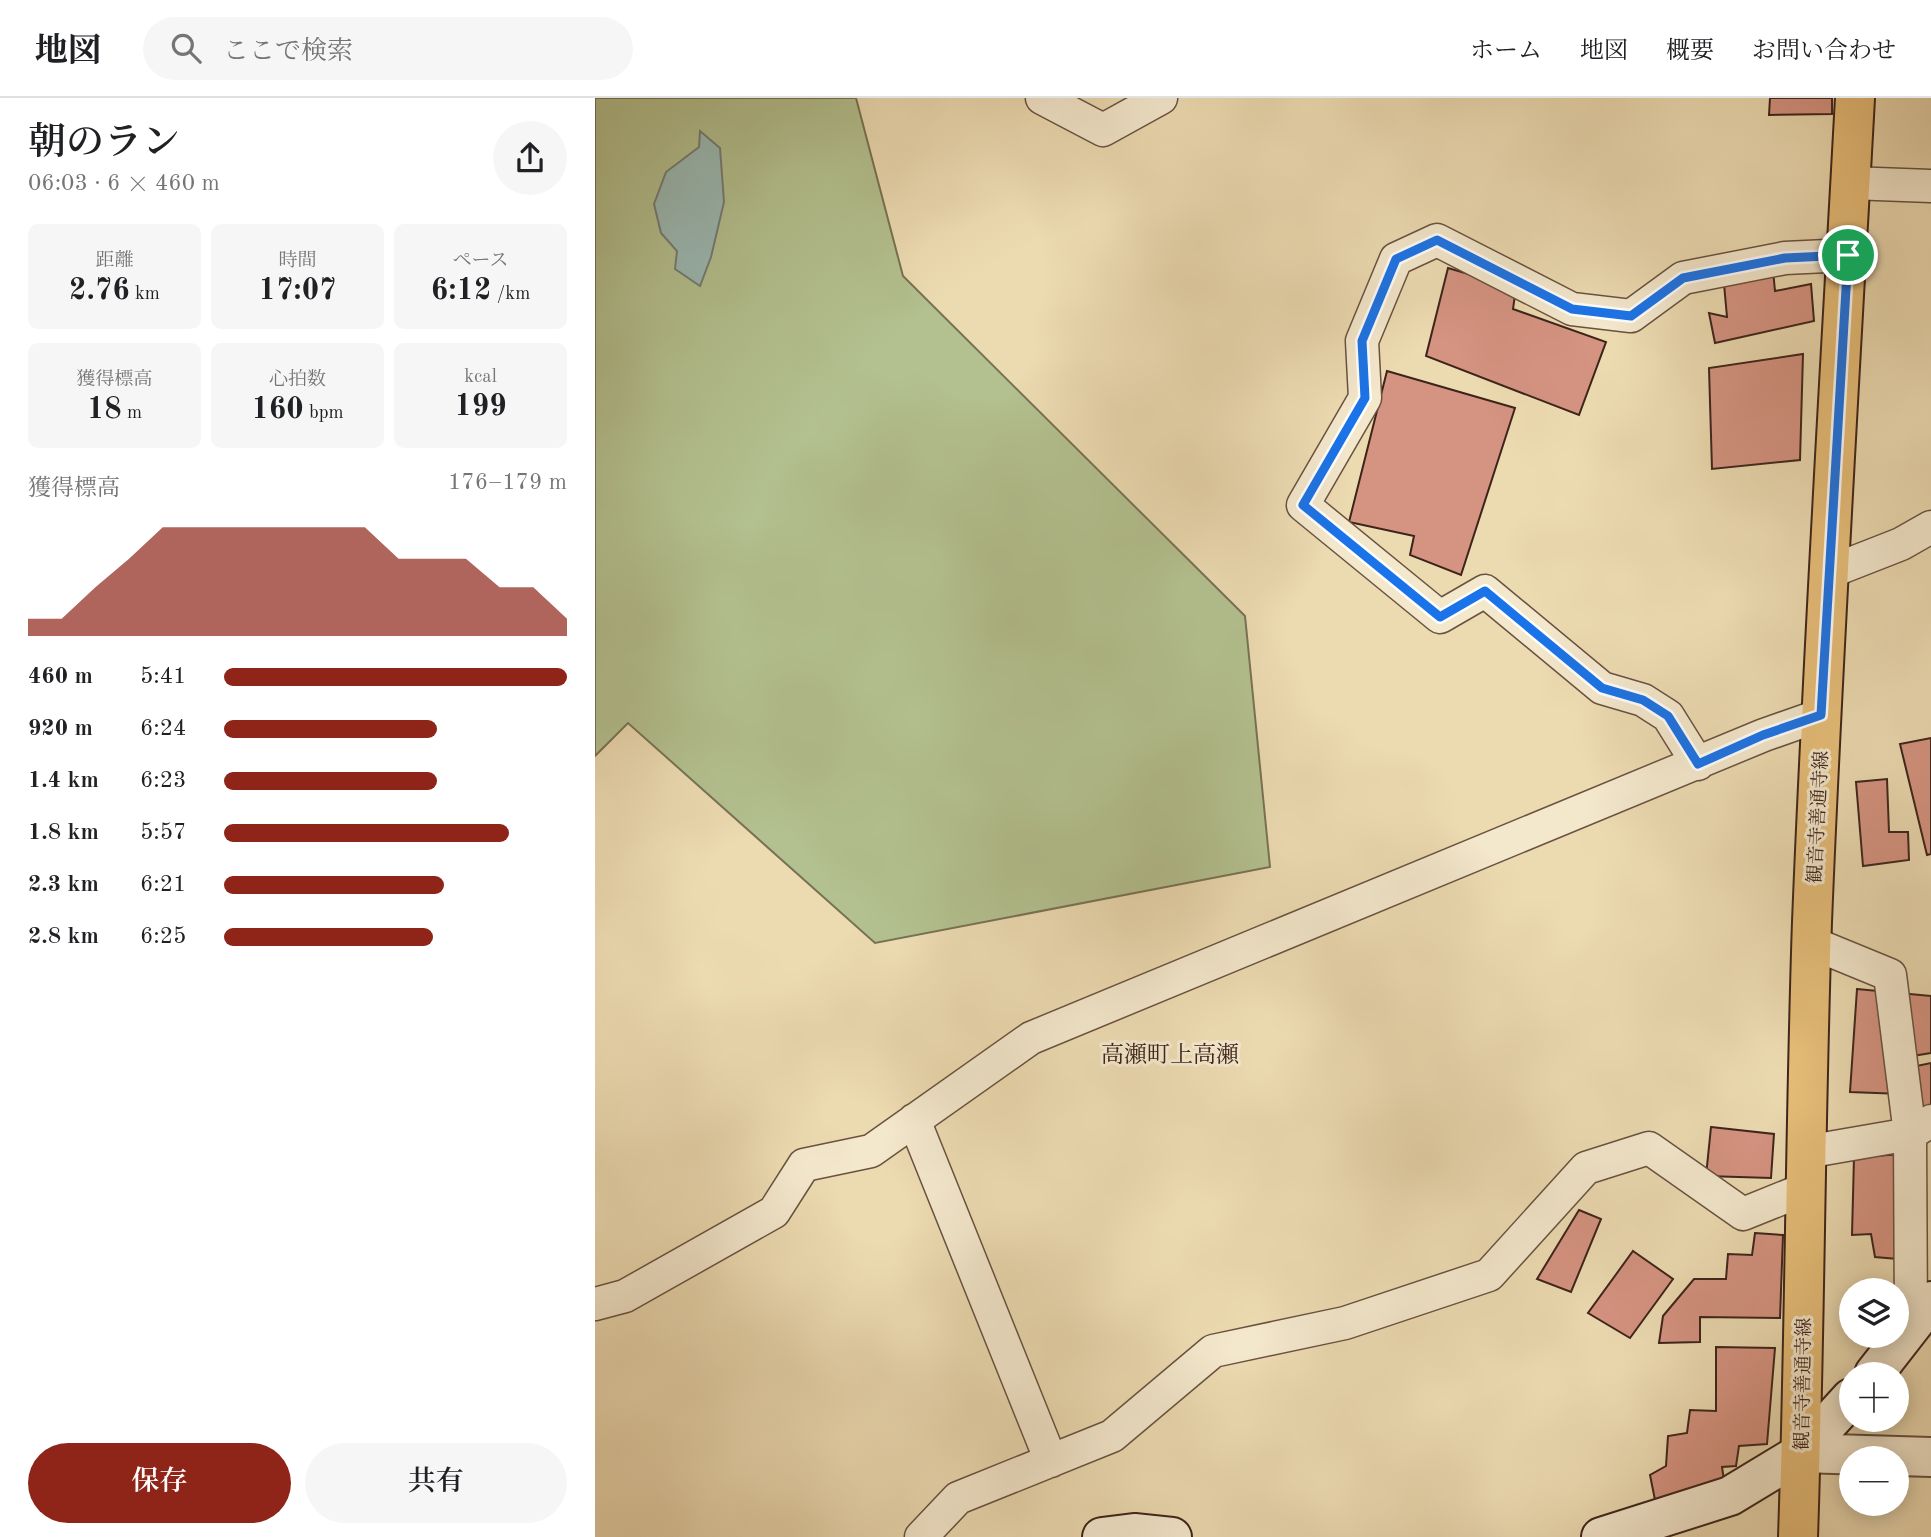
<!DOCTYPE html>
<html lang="ja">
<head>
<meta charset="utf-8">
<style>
  :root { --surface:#fff; --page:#f6f6f6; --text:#202124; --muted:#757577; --line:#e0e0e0; --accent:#8f2418 }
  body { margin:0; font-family:"Old Standard TT","Noto Serif JP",serif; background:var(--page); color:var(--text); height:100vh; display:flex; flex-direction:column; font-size:26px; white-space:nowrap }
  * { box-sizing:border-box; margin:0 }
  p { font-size:23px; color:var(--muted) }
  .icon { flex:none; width:38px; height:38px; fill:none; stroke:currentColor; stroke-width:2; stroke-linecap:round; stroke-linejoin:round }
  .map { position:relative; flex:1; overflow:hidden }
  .side { display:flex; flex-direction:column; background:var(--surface); width:595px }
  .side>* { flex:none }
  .buttons { position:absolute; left:1244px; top:1180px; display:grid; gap:14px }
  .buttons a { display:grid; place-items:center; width:70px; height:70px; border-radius:50%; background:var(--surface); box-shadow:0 4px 18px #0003; font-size:35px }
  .pin { position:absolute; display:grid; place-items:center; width:60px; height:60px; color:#fff; margin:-30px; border:4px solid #fff; border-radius:50%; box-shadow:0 2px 7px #0007 }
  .round { display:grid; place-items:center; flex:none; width:74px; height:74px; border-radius:37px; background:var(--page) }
  .head { display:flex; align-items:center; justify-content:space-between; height:119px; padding:0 28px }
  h1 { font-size:38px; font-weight:600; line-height:52px }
  .stats { display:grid; grid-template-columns:repeat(3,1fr); gap:10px; height:119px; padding:7px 28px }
  .stats div { display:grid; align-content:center; border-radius:10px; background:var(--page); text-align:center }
  .stats b { font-size:30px; font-weight:600 }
  .stats small { font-size:19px; font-weight:400 }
  .stats p { font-size:19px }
  .chart { height:196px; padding:14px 28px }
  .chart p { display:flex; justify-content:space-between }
  .chart svg { width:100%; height:126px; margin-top:7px; fill:var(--accent); opacity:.7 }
  .primary-button { display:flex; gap:14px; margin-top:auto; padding:14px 28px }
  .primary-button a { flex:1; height:80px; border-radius:42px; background:var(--accent); color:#fff; font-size:28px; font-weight:600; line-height:80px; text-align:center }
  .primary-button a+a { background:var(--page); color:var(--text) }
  ul { padding:0 28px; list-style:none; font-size:23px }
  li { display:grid; grid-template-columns:112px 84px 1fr; align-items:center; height:52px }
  li i { height:18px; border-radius:9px; background:var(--accent) }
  header { display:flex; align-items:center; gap:42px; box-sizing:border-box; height:98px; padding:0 35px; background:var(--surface); border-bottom:2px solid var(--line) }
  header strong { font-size:33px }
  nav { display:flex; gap:38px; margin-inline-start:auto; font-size:24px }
  .search { width:490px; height:63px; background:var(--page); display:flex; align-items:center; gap:18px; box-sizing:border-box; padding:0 24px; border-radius:38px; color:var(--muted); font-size:26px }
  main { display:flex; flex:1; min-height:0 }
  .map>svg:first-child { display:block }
  .green { fill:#b3c08f; stroke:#787255; stroke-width:2 }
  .water { fill:#9ab9b3; stroke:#757d76; stroke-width:2 }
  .building { fill:#d59381; stroke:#3d241b; stroke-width:2 }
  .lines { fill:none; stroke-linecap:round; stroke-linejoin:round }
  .minor-casing { stroke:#695240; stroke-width:35 }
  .tertiary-casing { stroke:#695240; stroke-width:42 }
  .secondary-casing { stroke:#3d241b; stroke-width:42 }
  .primary-casing { stroke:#3d241b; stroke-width:42 }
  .minor { stroke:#f3e7cc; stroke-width:32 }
  .tertiary { stroke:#f3e7cc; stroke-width:38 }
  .secondary { stroke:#f3e7cc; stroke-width:38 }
  .primary { stroke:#e6bd78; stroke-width:38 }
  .route-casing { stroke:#fff; stroke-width:14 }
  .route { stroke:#1a73e8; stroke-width:9 }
  .labels { text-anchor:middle; stroke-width:6; stroke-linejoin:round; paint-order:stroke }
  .street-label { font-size:19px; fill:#3d241b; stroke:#f3e7cc }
  .quarter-label { font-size:23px; fill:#3d241b; stroke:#f3e7cc }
</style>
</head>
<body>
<header>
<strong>地図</strong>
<div class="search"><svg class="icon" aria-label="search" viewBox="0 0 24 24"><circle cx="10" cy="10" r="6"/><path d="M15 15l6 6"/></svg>ここで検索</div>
<nav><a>ホーム</a><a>地図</a><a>概要</a><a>お問い合わせ</a></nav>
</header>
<main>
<section class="side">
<div class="head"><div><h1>朝のラン</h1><p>06:03 · 6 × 460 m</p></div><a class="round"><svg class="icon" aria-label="share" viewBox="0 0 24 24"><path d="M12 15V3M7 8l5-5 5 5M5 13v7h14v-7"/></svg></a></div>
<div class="stats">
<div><p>距離</p><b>2.76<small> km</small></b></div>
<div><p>時間</p><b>17:07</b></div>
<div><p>ペース</p><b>6:12<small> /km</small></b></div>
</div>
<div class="stats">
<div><p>獲得標高</p><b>18<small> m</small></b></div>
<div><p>心拍数</p><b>160<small> bpm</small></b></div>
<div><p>kcal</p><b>199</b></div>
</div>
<div class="chart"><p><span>獲得標高</span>176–179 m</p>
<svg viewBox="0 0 160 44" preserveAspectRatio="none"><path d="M0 44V38L10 38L20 27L30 17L40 6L50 6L60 6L70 6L80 6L90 6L100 6L110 17L120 17L130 17L140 27L150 27L160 38V44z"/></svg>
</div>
<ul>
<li><b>460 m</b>5:41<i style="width:100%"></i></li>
<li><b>920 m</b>6:24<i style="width:62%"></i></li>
<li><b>1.4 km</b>6:23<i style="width:62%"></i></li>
<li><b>1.8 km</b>5:57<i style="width:83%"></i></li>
<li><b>2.3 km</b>6:21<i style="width:64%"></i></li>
<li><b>2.8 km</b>6:25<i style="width:61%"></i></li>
</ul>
<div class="primary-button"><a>保存</a><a>共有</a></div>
</section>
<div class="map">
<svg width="1336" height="1439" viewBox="0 0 1336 1439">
  <rect width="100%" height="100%" fill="#ecdab1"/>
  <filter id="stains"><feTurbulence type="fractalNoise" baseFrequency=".00286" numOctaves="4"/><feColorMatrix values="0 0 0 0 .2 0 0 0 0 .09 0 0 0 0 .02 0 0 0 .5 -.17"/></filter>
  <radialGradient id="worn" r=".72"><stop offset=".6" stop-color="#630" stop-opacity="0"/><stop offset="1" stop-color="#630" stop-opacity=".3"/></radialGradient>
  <!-- green -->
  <path class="green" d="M 0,0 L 261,0 L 308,178 L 650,518 L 675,769 L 280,845 L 33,625 L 0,658 Z"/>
  <!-- water -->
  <path class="water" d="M 105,33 L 125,50 L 129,104 L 116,159 L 105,188 L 80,171 L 82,153 L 66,135 L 59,106 L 71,74 L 104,49 Z"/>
  <!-- building -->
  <path class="building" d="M 1175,0 L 1237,0 L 1237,16 L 1174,17 Z
    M 853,170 L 921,190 L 918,211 L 1011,244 L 984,317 L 831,258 Z
    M 1178,172 L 1180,193 L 1216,186 L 1219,223 L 1120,245 L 1114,215 L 1132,219 L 1129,186 Z
    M 1208,256 L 1205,362 L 1117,371 L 1114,270 Z
    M 792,273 L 920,310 L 866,477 L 815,457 L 819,438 L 754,424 Z
    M 1336,640 L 1336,756 L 1332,757 L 1305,646 Z
    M 1292,681 L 1294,734 L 1313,734 L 1314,762 L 1268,768 L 1261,684 Z
    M 1262,891 L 1336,898 L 1336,955 L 1318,958 L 1307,996 L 1255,994 Z
    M 1336,965 L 1336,1010 L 1322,1013 L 1312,970 Z
    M 1116,1029 L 1179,1036 L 1176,1080 L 1111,1078 Z
    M 1311,1056 L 1314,1162 L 1280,1159 L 1276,1136 L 1257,1137 L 1259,1059 Z
    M 984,1112 L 1006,1121 L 976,1194 L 942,1181 Z
    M 1160,1135 L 1188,1137 L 1185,1220 L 1105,1219 L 1105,1244 L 1064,1245 L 1068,1218 L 1099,1181 L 1131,1181 L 1133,1156 L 1157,1157 Z
    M 1038,1153 L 1078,1181 L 1035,1240 L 993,1215 Z
    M 1121,1249 L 1180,1250 L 1172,1346 L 1144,1348 L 1141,1368 L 1127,1369 L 1129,1382 L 1060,1402 L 1055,1377 L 1071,1368 L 1073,1338 L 1092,1335 L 1095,1312 L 1121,1313 Z"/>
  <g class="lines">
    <!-- minor casing -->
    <g class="minor-casing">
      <path id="minor" d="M 447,0 L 508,32 L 566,0
        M 1255,85 L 1336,88
        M 1232,475 L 1306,446 L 1336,429
        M 1103,666 L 1073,618 L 1048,602 L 1007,590 L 890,493 L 845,519 L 708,407 L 770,300 L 767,243 L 801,161 L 842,142 L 977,211 L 1036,218 L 1088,180 L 1190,160 L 1253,157
        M 319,1022 L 456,1363
        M 1211,1054 L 1315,1036 L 1295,877 L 1217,845
        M 0,1206 L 30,1198 L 179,1114 L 209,1067 L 276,1053 L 436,940 L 1169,637 L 1226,617
        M 1316,1229 L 1315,1036 L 1336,1023
        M 326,1439 L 363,1400 L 517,1338 L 618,1253 L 750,1225 L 894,1177 L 991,1070 L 1054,1050 L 1148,1116 L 1210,1091"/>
    </g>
    <!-- tertiary casing -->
    <g class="tertiary-casing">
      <path id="tertiary" d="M 1206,1355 L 1336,1359"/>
    </g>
    <!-- secondary casing -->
    <g class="secondary-casing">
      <path id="secondary" d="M 1279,1276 L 1336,1203
        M 507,1439 L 539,1435 L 577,1439
        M 1006,1439 L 1135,1398 L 1206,1355 L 1256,1300"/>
    </g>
    <!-- primary casing -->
    <g class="primary-casing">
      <path id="primary" d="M 1203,1439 C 1210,1234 1210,1029 1217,824 C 1228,549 1245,275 1260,0"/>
    </g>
    <!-- minor -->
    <use href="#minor" class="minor"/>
    <!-- tertiary -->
    <use href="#tertiary" class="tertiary"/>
    <!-- secondary -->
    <use href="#secondary" class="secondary"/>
    <!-- primary -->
    <use href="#primary" class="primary"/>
  </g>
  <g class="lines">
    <!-- route casing -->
    <g class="route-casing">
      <path id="route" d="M 842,142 L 977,211 L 1036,218 L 1088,180 L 1190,160 L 1253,157 L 1226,617 L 1168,637 L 1103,666 L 1073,618 L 1048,602 L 1007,590 L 890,493 L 845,519 L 708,407 L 770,300 L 767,243 L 801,161 Z"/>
    </g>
    <!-- route -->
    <use href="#route" class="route"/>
  </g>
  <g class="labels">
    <!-- street labels -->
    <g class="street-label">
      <text transform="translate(1222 719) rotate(-87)" y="7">観音寺善通寺線</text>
      <text transform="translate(1207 1286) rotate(-89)" y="7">観音寺善通寺線</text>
    </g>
    <!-- quarter labels -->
    <g class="quarter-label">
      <text x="575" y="964">高瀬町上高瀬</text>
    </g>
  </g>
  <rect width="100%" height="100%" filter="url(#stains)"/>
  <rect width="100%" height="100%" fill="url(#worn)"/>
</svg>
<div class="buttons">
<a><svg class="icon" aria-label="layers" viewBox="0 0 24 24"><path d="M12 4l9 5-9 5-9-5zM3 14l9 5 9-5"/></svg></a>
<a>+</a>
<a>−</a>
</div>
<div class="pin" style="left:1253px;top:157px;background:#1e9e55"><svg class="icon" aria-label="arrive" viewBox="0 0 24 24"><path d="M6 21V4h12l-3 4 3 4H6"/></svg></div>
</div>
</main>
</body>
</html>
